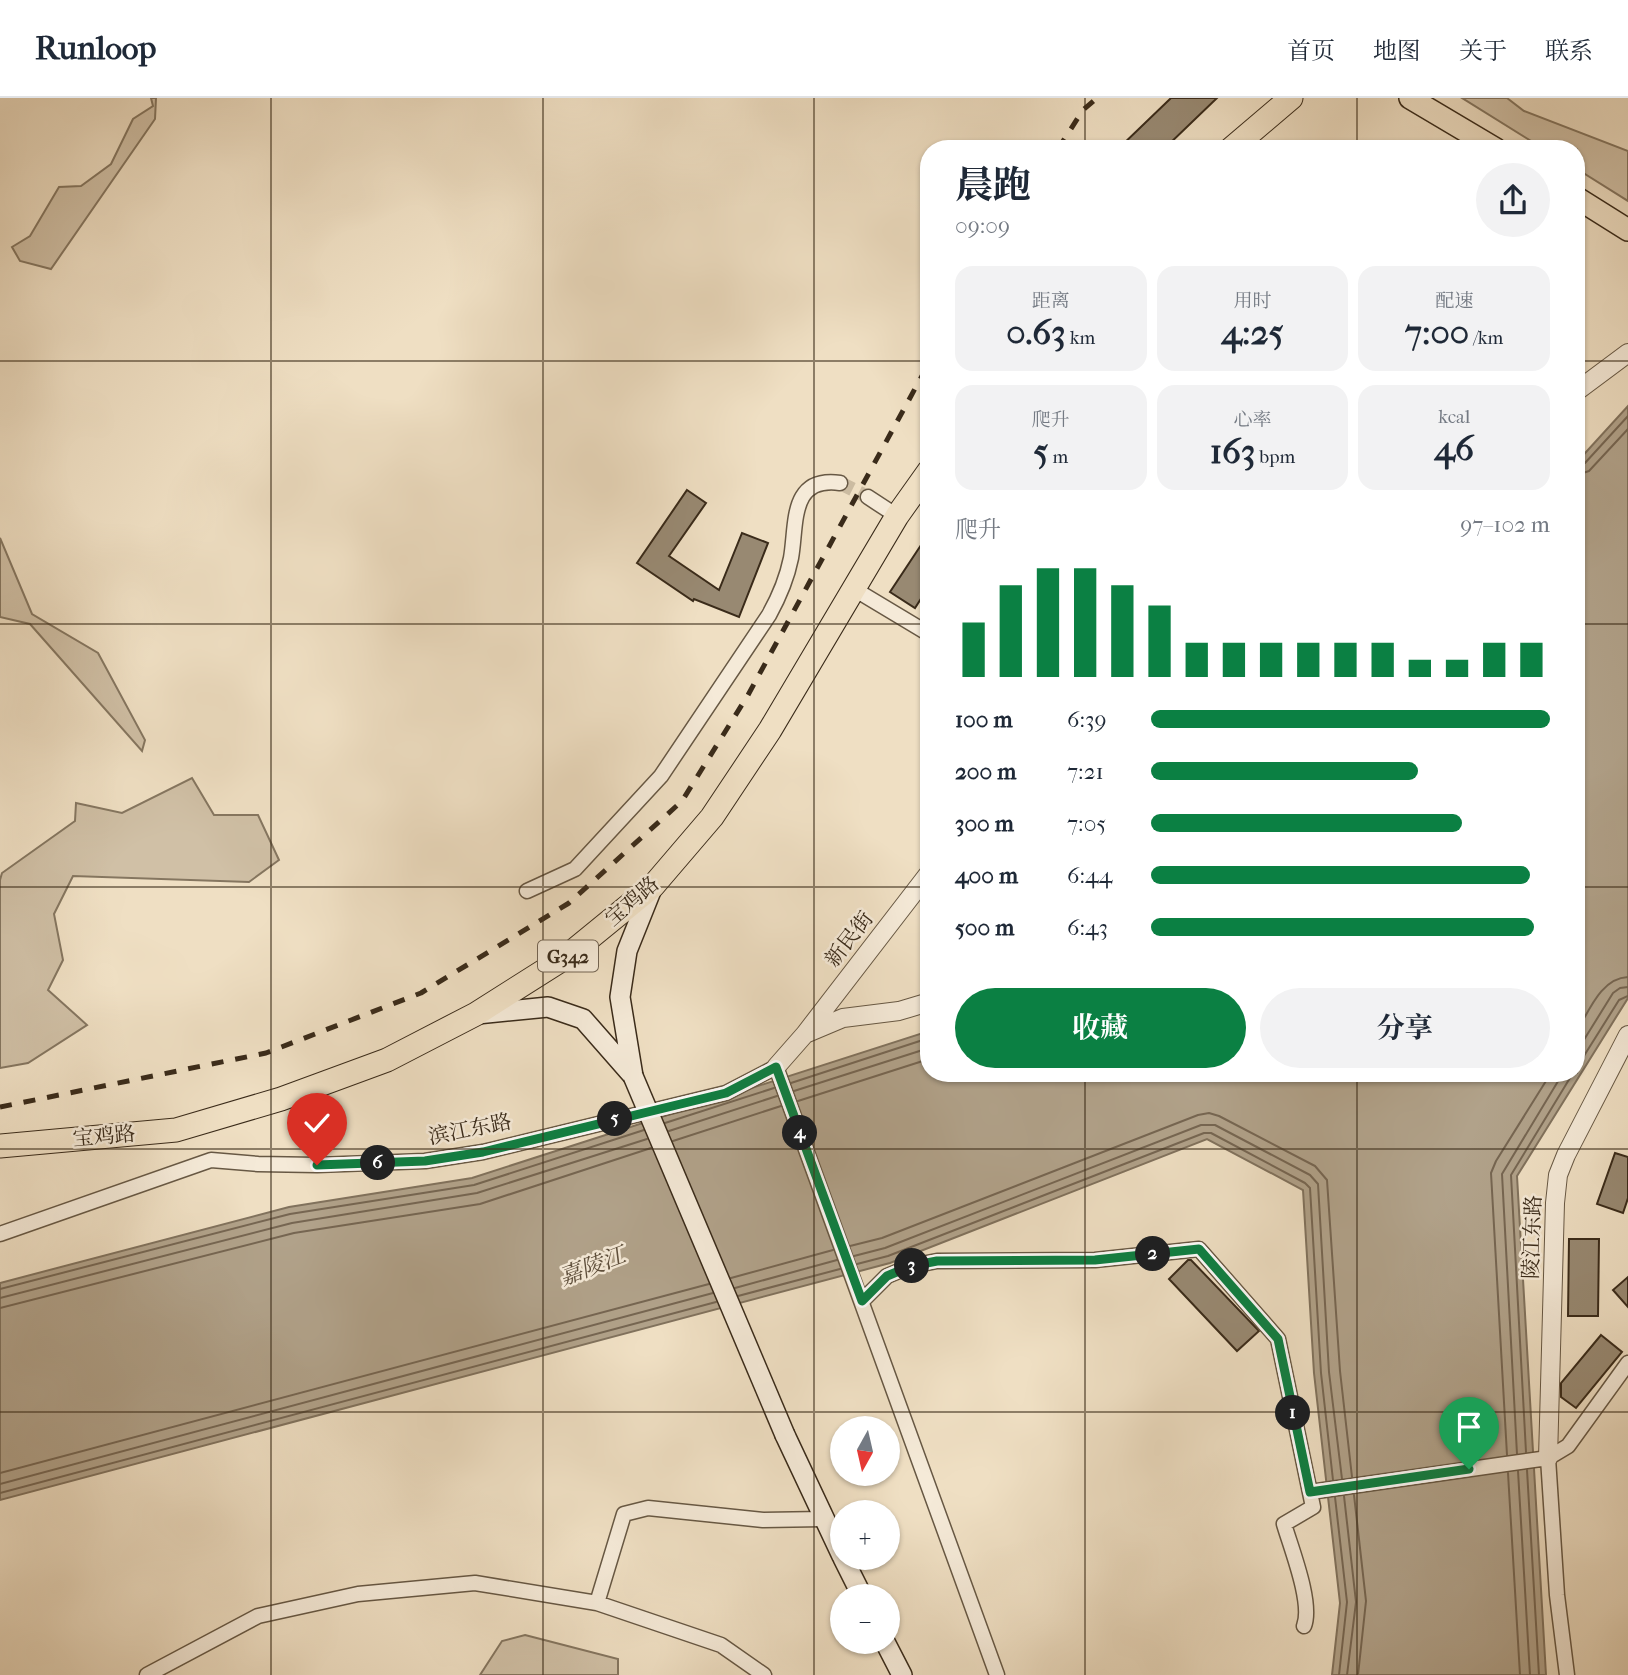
<!DOCTYPE html>
<html lang="zh">
<head>
<meta charset="utf-8">
<style>
  :root { --surface:#fff; --page:#f2f2f3; --text:#1f2937; --muted:#747a83; --line:#e0e1e3; --accent:#0b8043 }
  body { margin:0; font-family:"IM FELL French Canon","Noto Serif SC",serif; background:var(--page); color:var(--text); height:100vh; display:flex; flex-direction:column; font-size:26px; white-space:nowrap }
  * { box-sizing:border-box; margin:0 }
  p { font-size:23px; color:var(--muted) }
  .icon { flex:none; width:38px; height:38px; fill:none; stroke:currentColor; stroke-width:2; stroke-linecap:round; stroke-linejoin:round }
  .map { position:relative; flex:1; overflow:hidden }
  .details { position:absolute; left:920px; top:42px; width:665px; height:942px; display:flex; flex-direction:column; background:var(--surface); border-radius:28px; box-shadow:0 2px 5px #0004 }
  .details>* { flex:none }
  .needle { width:46px; rotate:188deg }
  .tools { position:absolute; left:830px; top:1318px; display:grid; gap:14px }
  .tools a { display:grid; place-items:center; width:70px; height:70px; border-radius:50%; background:var(--surface); box-shadow:0 2px 5px #0004; font-size:35px }
  .pin { position:absolute; display:grid; place-items:center; width:60px; height:60px; color:#fff; margin:-72px -30px; border-radius:50% 50% 50% 0; rotate:-45deg; box-shadow:0 0 7px #0007 }
  .pin .icon { rotate:45deg }
  .km { position:absolute; width:35px; height:35px; margin:-18px; border-radius:50%; background:#222; color:#fff; font-size:19px; line-height:35px; text-align:center }
  .round { display:grid; place-items:center; flex:none; width:74px; height:74px; border-radius:37px; background:var(--page) }
  .head { display:flex; align-items:center; justify-content:space-between; height:119px; padding:0 35px }
  h1 { font-size:38px; font-weight:700; line-height:52px }
  .stats { display:grid; grid-template-columns:repeat(3,1fr); gap:10px; height:119px; padding:7px 35px }
  .stats div { display:grid; align-content:center; border-radius:18px; background:var(--page); text-align:center }
  .stats b { font-size:35px; font-weight:700 }
  .stats small { font-size:19px; font-weight:400 }
  .stats p { font-size:19px }
  .chart { height:196px; padding:14px 35px }
  .chart p { display:flex; justify-content:space-between }
  .chart svg { width:100%; height:126px; margin-top:7px; stroke:var(--accent); stroke-width:6 }
  .primary-button { display:flex; gap:14px; margin-top:auto; padding:14px 35px }
  .primary-button a { flex:1; height:80px; border-radius:42px; background:var(--accent); color:#fff; font-size:28px; font-weight:700; line-height:80px; text-align:center }
  .primary-button a+a { background:var(--page); color:var(--text) }
  ul { padding:0 35px; list-style:none; font-size:23px }
  li { display:grid; grid-template-columns:112px 84px 1fr; align-items:center; height:52px }
  li i { height:18px; border-radius:9px; background:var(--accent) }
  header { display:flex; align-items:center; gap:42px; box-sizing:border-box; height:98px; padding:0 35px; background:var(--surface); border-bottom:2px solid var(--line) }
  header strong { font-size:33px }
  nav { display:flex; gap:38px; margin-inline-start:auto; font-size:24px }
  .map>svg:first-child { display:block }
  .green { fill:#d0c0a6; stroke:#857660; stroke-width:2 }
  .water { fill:#b1a28a; stroke:#81725d; stroke-width:2 }
  .lines { fill:none; stroke-linecap:round; stroke-linejoin:round }
  .shore { stroke:#766652; stroke-width:2 }
  .building { fill:#988972; stroke:#3a2b1a; stroke-width:2 }
  .minor-tunnel { stroke:#cbbba1; stroke-width:14; stroke-dasharray:14 7; stroke-linecap:butt }
  .minor-casing { stroke:#675844; stroke-width:17 }
  .tertiary-casing { stroke:#675844; stroke-width:20 }
  .secondary-casing { stroke:#3a2b1a; stroke-width:22 }
  .primary-casing { stroke:#3a2b1a; stroke-width:24 }
  .trunk-casing { stroke:#3a2b1a; stroke-width:25 }
  .minor { stroke:#f5ead8; stroke-width:14 }
  .tertiary { stroke:#f5ead8; stroke-width:18 }
  .secondary { stroke:#f5ead8; stroke-width:19 }
  .primary { stroke:#efdfc3; stroke-width:21 }
  .trunk { stroke:#efdfc3; stroke-width:23 }
  .rail { stroke:#3a2b1a; stroke-width:5; stroke-dasharray:12 12; stroke-linecap:butt }
  .secondary-bridge-casing { stroke:#3a2b1a; stroke-width:22; stroke-linecap:butt }
  .secondary-bridge { stroke:#f5ead8; stroke-width:19 }
  .route-casing { stroke:#fff; stroke-width:14 }
  .route { stroke:#0b8043; stroke-width:9 }
  .grid { fill:none; stroke:#3a2b1a; stroke-width:2; stroke-opacity:0.55 }
  .labels { text-anchor:middle; stroke-width:5; stroke-linejoin:round; paint-order:stroke }
  .shield { fill:#f5ead8; stroke:#726453; stroke-width:2 }
  .shield-label { font-size:19px; font-weight:bold; fill:#3a2b1a }
  .street-label { font-size:21px; fill:#3a2b1a; stroke:#f5ead8 }
  .water-label { font-size:23px; font-style:italic; fill:#5e4f3c; stroke:#f5ead8 }
</style>
</head>
<body>
<header>
<strong>Runloop</strong>
<nav><a>首页</a><a>地图</a><a>关于</a><a>联系</a></nav>
</header>
<div class="map">
<svg width="1628" height="1577" viewBox="0 0 1628 1577">
  <rect width="100%" height="100%" fill="#efdfc3"/>
  <filter id="stains"><feTurbulence type="fractalNoise" baseFrequency=".00286" numOctaves="4"/><feColorMatrix values="0 0 0 0 .2 0 0 0 0 .09 0 0 0 0 .02 0 0 0 .5 -.17"/></filter>
  <radialGradient id="worn" r=".72"><stop offset=".6" stop-color="#630" stop-opacity="0"/><stop offset="1" stop-color="#630" stop-opacity=".3"/></radialGradient>
  <!-- green -->
  <path class="green" d="M 151,0 L 156,0 L 155,21 L 51,171 L 20,163 L 12,149 L 30,138 L 59,89 L 81,88 L 111,66 L 133,21 L 153,8 Z
    M 1462,0 L 1507,0 L 1524,13 L 1628,53 L 1628,103 L 1577,71 L 1577,51 L 1544,51 Z
    M 0,440 L 32,516 L 98,555 L 145,642 L 142,653 L 30,526 L 0,519 Z
    M 192,680 L 214,717 L 258,717 L 279,762 L 249,784 L 73,778 L 54,816 L 63,862 L 48,892 L 87,927 L 28,965 L 0,970 L 0,782 L 2,775 L 75,723 L 76,705 L 122,715 Z
    M 525,1537 L 618,1561 L 618,1577 L 480,1577 L 502,1543 Z"/>
  <!-- water -->
  <path class="water" d="M 1628,308 L 1628,900 L 1517,1078 L 1546,1577 L 1332,1577 L 1340,1505 L 1314,1275 L 1303,1092 L 1207,1041 L 890,1165 L 0,1402 L 0,1185 L 289,1109 L 472,1080 L 929,933 L 929,975 L 1577,975 L 1577,364 Z"/>
  <g class="lines">
    <!-- shore -->
    <path class="shore" d="M 1577,368 L 1585,365 L 1628,318
      M 1577,377 L 1589,373 L 1628,331
      M 1577,933 C 1589,913 1601,880 1628,879
      M 1577,953 L 1613,895 L 1620,890 L 1628,889
      M 1577,969 L 1619,902 L 1628,898
      M 791,985 L 929,940
      M 794,993 L 929,950
      M 798,1003 L 929,961
      M 665,1025 L 774,990
      M 669,1033 L 777,998
      M 673,1043 L 781,1008
      M 850,1148 L 882,1140 L 1198,1017 L 1209,1015 L 1219,1018 L 1315,1068 L 1327,1082 L 1340,1273 L 1352,1379
      M 854,1158 L 885,1150 L 1201,1027 L 1215,1027 L 1310,1077 L 1318,1086 L 1329,1274 L 1342,1381
      M 857,1166 L 888,1158 L 1204,1035 L 1211,1035 L 1305,1085 L 1310,1090 L 1321,1275 L 1333,1382
      M 731,1180 L 833,1152
      M 735,1190 L 837,1162
      M 0,1191 L 290,1116 L 474,1087 L 644,1032
      M 738,1198 L 840,1171
      M 0,1200 L 292,1125 L 477,1095 L 647,1041
      M 0,1210 L 294,1135 L 480,1106 L 651,1050
      M 1526,1354 L 1511,1077 L 1573,975
      M 1517,1356 L 1502,1076 L 1563,975
      M 1507,1357 L 1491,1075 L 1496,1063 L 1551,975
      M 1527,1372 L 1539,1577
      M 1518,1373 L 1530,1577
      M 0,1375 L 709,1186
      M 1508,1375 L 1520,1577
      M 0,1386 L 713,1195
      M 0,1395 L 716,1204
      M 1354,1397 L 1366,1503 L 1358,1577
      M 1344,1398 L 1356,1504 L 1347,1577
      M 1335,1399 L 1347,1504 L 1339,1577"/>
  </g>
  <!-- building -->
  <path class="building" d="M 1171,0 L 1217,0 L 1164,51 L 1118,51 Z
    M 687,392 L 706,405 L 669,458 L 719,492 L 742,435 L 768,445 L 739,519 L 694,501 L 693,503 L 637,465 Z
    M 929,435 L 929,488 L 915,510 L 890,494 Z
    M 1615,1055 L 1628,1059 L 1628,1100 L 1623,1115 L 1597,1106 Z
    M 1569,1141 L 1599,1141 L 1598,1218 L 1568,1218 Z
    M 1188,1162 L 1191,1162 L 1259,1233 L 1237,1253 L 1169,1181 Z
    M 1628,1179 L 1628,1209 L 1613,1192 Z
    M 1601,1237 L 1622,1254 L 1576,1310 L 1561,1299 L 1561,1285 Z"/>
  <g class="lines">
    <!-- minor-tunnel -->
    <path class="minor-tunnel" d="M 840,385 L 868,399"/>
    <!-- minor casing -->
    <g class="minor-casing">
      <path id="minor" d="M 868,399 L 897,418
        M 854,491 L 929,536
        M 527,793 L 575,771 L 661,678 L 769,517 C 779,499 787,480 791,460 C 797,427 789,378 840,385
        M 0,1136 L 211,1062 L 258,1066 L 317,1067 L 425,1063 L 483,1054 L 726,995 L 776,969 L 997,1577
        M 862,1203 L 887,1178 L 911,1168 L 937,1163 L 1095,1162 L 1199,1151 L 1278,1241 L 1313,1409 L 1284,1426 C 1291,1450 1313,1505 1304,1528
        M 1548,1360 L 1557,1497 L 1567,1577
        M 1310,1394 L 1548,1360 L 1568,1348 L 1628,1265
        M 597,1505 L 624,1416 L 648,1410 L 763,1422 L 823,1421
        M 147,1577 L 258,1518 L 358,1496 L 475,1485 L 597,1505 L 721,1547 L 764,1577"/>
    </g>
    <!-- tertiary casing -->
    <g class="tertiary-casing">
      <path id="tertiary" d="M 1577,293 L 1628,255
        M 805,936 L 929,775
        M 776,969 L 805,936 L 843,920 L 899,913 L 929,904
        M 1548,1360 L 1555,1105 L 1558,1077 L 1566,1057 L 1628,937"/>
    </g>
    <!-- secondary casing -->
    <g class="secondary-casing">
      <path id="secondary" d="M 477,916 L 548,909 L 583,921 L 633,978 L 620,899 L 627,853 L 653,788
        M 785,1337 L 842,1458
        M 843,1460 L 862,1498
        M 885,1544 L 902,1577"/>
    </g>
    <!-- primary casing -->
    <g class="primary-casing">
      <path id="primary" d="M 1410,0 L 1496,51
        M 1577,100 L 1628,132"/>
    </g>
    <!-- trunk casing -->
    <g class="trunk-casing">
      <path id="trunk" d="M 1231,51 L 1291,0
        M 0,1048 L 176,1032 L 281,1001 L 387,962 L 476,916 L 566,859 L 653,788 L 712,719 L 770,632 L 897,418 L 929,373"/>
    </g>
    <!-- minor -->
    <use href="#minor" class="minor"/>
    <!-- tertiary -->
    <use href="#tertiary" class="tertiary"/>
    <!-- secondary -->
    <use href="#secondary" class="secondary"/>
    <!-- primary -->
    <use href="#primary" class="primary"/>
    <!-- trunk -->
    <use href="#trunk" class="trunk"/>
    <!-- rail -->
    <path class="rail" d="M 1058,51 L 1083,12 L 1097,0
      M 0,1009 L 266,955 L 421,895 L 569,805 L 682,703 L 748,597 L 929,265"/>
    <!-- secondary-bridge casing -->
    <g class="secondary-bridge-casing">
      <path id="secondary-bridge" d="M 633,978 L 785,1337"/>
    </g>
    <!-- secondary-bridge -->
    <use href="#secondary-bridge" class="secondary-bridge"/>
  </g>
  <g class="lines">
    <!-- route casing -->
    <g class="route-casing">
      <path id="route" d="M 317,1067 L 425,1063 L 483,1054 L 726,995 L 776,969 L 862,1203 L 887,1178 L 911,1168 L 937,1163 L 1095,1162 L 1199,1151 L 1278,1241 L 1310,1394 L 1469,1371"/>
    </g>
    <!-- route -->
    <use href="#route" class="route"/>
  </g>
  <!-- grid -->
  <path class="grid" d="M 271,0 L 271,1577M 543,0 L 543,1577M 814,0 L 814,1577M 1085,0 L 1085,51M 1357,0 L 1357,51M 0,263 L 929,263M 1577,263 L 1628,263M 0,526 L 929,526M 1577,526 L 1628,526M 0,789 L 929,789M 1577,789 L 1628,789M 1085,975 L 1085,1577M 1357,975 L 1357,1577M 0,1051 L 1628,1051M 0,1314 L 1628,1314"/>
  <g class="labels">
    <!-- shield labels -->
    <rect class="shield" x="538" y="842.5" width="60" height="31" rx="5"/>
    <g class="shield-label">
      <text x="568" y="865">G342</text>
    </g>
    <!-- street labels -->
    <g class="street-label">
      <text transform="translate(632 803) rotate(-41)" y="7">宝鸡路</text>
      <text transform="translate(849 841) rotate(-52)" y="7">新民街</text>
      <text transform="translate(470 1031) rotate(-11)" y="7">滨江东路</text>
      <text transform="translate(104 1038) rotate(-5)" y="7">宝鸡路</text>
      <text transform="translate(1532 1139) rotate(-88)" y="7">陵江东路</text>
    </g>
    <!-- water labels -->
    <g class="water-label">
      <text transform="translate(592 1168) rotate(-21)" y="8">嘉陵江</text>
    </g>
  </g>
  <rect width="100%" height="100%" filter="url(#stains)"/>
  <rect width="100%" height="100%" fill="url(#worn)"/>
</svg>
<div class="tools">
<a><svg class="needle" viewBox="-14 -14 28 28"><path d="M0-13l5 13h-10z" fill="#e53935"/><path d="M0 13l5-13h-10z" fill="#747a83"/></svg></a>
<a>+</a>
<a>−</a>
</div>
<div class="pin" style="left:1469px;top:1371px;background:#1e9e55"><svg class="icon" aria-label="arrive" viewBox="0 0 24 24"><path d="M6 21V4h12l-3 4 3 4H6"/></svg></div>
<div class="pin" style="left:317px;top:1067px;background:#d93025"><svg class="icon" aria-label="check" viewBox="0 0 24 24"><path d="M5 12l5 5 9-10"/></svg></div>
<b class="km" style="left:1293px;top:1315px">1</b>
<b class="km" style="left:1153px;top:1156px">2</b>
<b class="km" style="left:912px;top:1168px">3</b>
<b class="km" style="left:800px;top:1035px">4</b>
<b class="km" style="left:615px;top:1021px">5</b>
<b class="km" style="left:378px;top:1065px">6</b>
<section class="details">
<div class="head"><div><h1>晨跑</h1><p>09:09</p></div><a class="round"><svg class="icon" aria-label="share" viewBox="0 0 24 24"><path d="M12 15V3M7 8l5-5 5 5M5 13v7h14v-7"/></svg></a></div>
<div class="stats">
<div><p>距离</p><b>0.63<small> km</small></b></div>
<div><p>用时</p><b>4:25</b></div>
<div><p>配速</p><b>7:00<small> /km</small></b></div>
</div>
<div class="stats">
<div><p>爬升</p><b>5<small> m</small></b></div>
<div><p>心率</p><b>163<small> bpm</small></b></div>
<div><p>kcal</p><b>46</b></div>
</div>
<div class="chart"><p><span>爬升</span>97–102 m</p>
<svg viewBox="0 0 160 44" preserveAspectRatio="none"><path d="M5 44V25M15 44V12M25 44V6M35 44V6M45 44V12M55 44V19M65 44V32M75 44V32M85 44V32M95 44V32M105 44V32M115 44V32M125 44V38M135 44V38M145 44V32M155 44V32"/></svg>
</div>
<ul>
<li><b>100 m</b>6:39<i style="width:100%"></i></li>
<li><b>200 m</b>7:21<i style="width:67%"></i></li>
<li><b>300 m</b>7:05<i style="width:78%"></i></li>
<li><b>400 m</b>6:44<i style="width:95%"></i></li>
<li><b>500 m</b>6:43<i style="width:96%"></i></li>
</ul>
<div class="primary-button"><a>收藏</a><a>分享</a></div>
</section>
</div>
</body>
</html>
